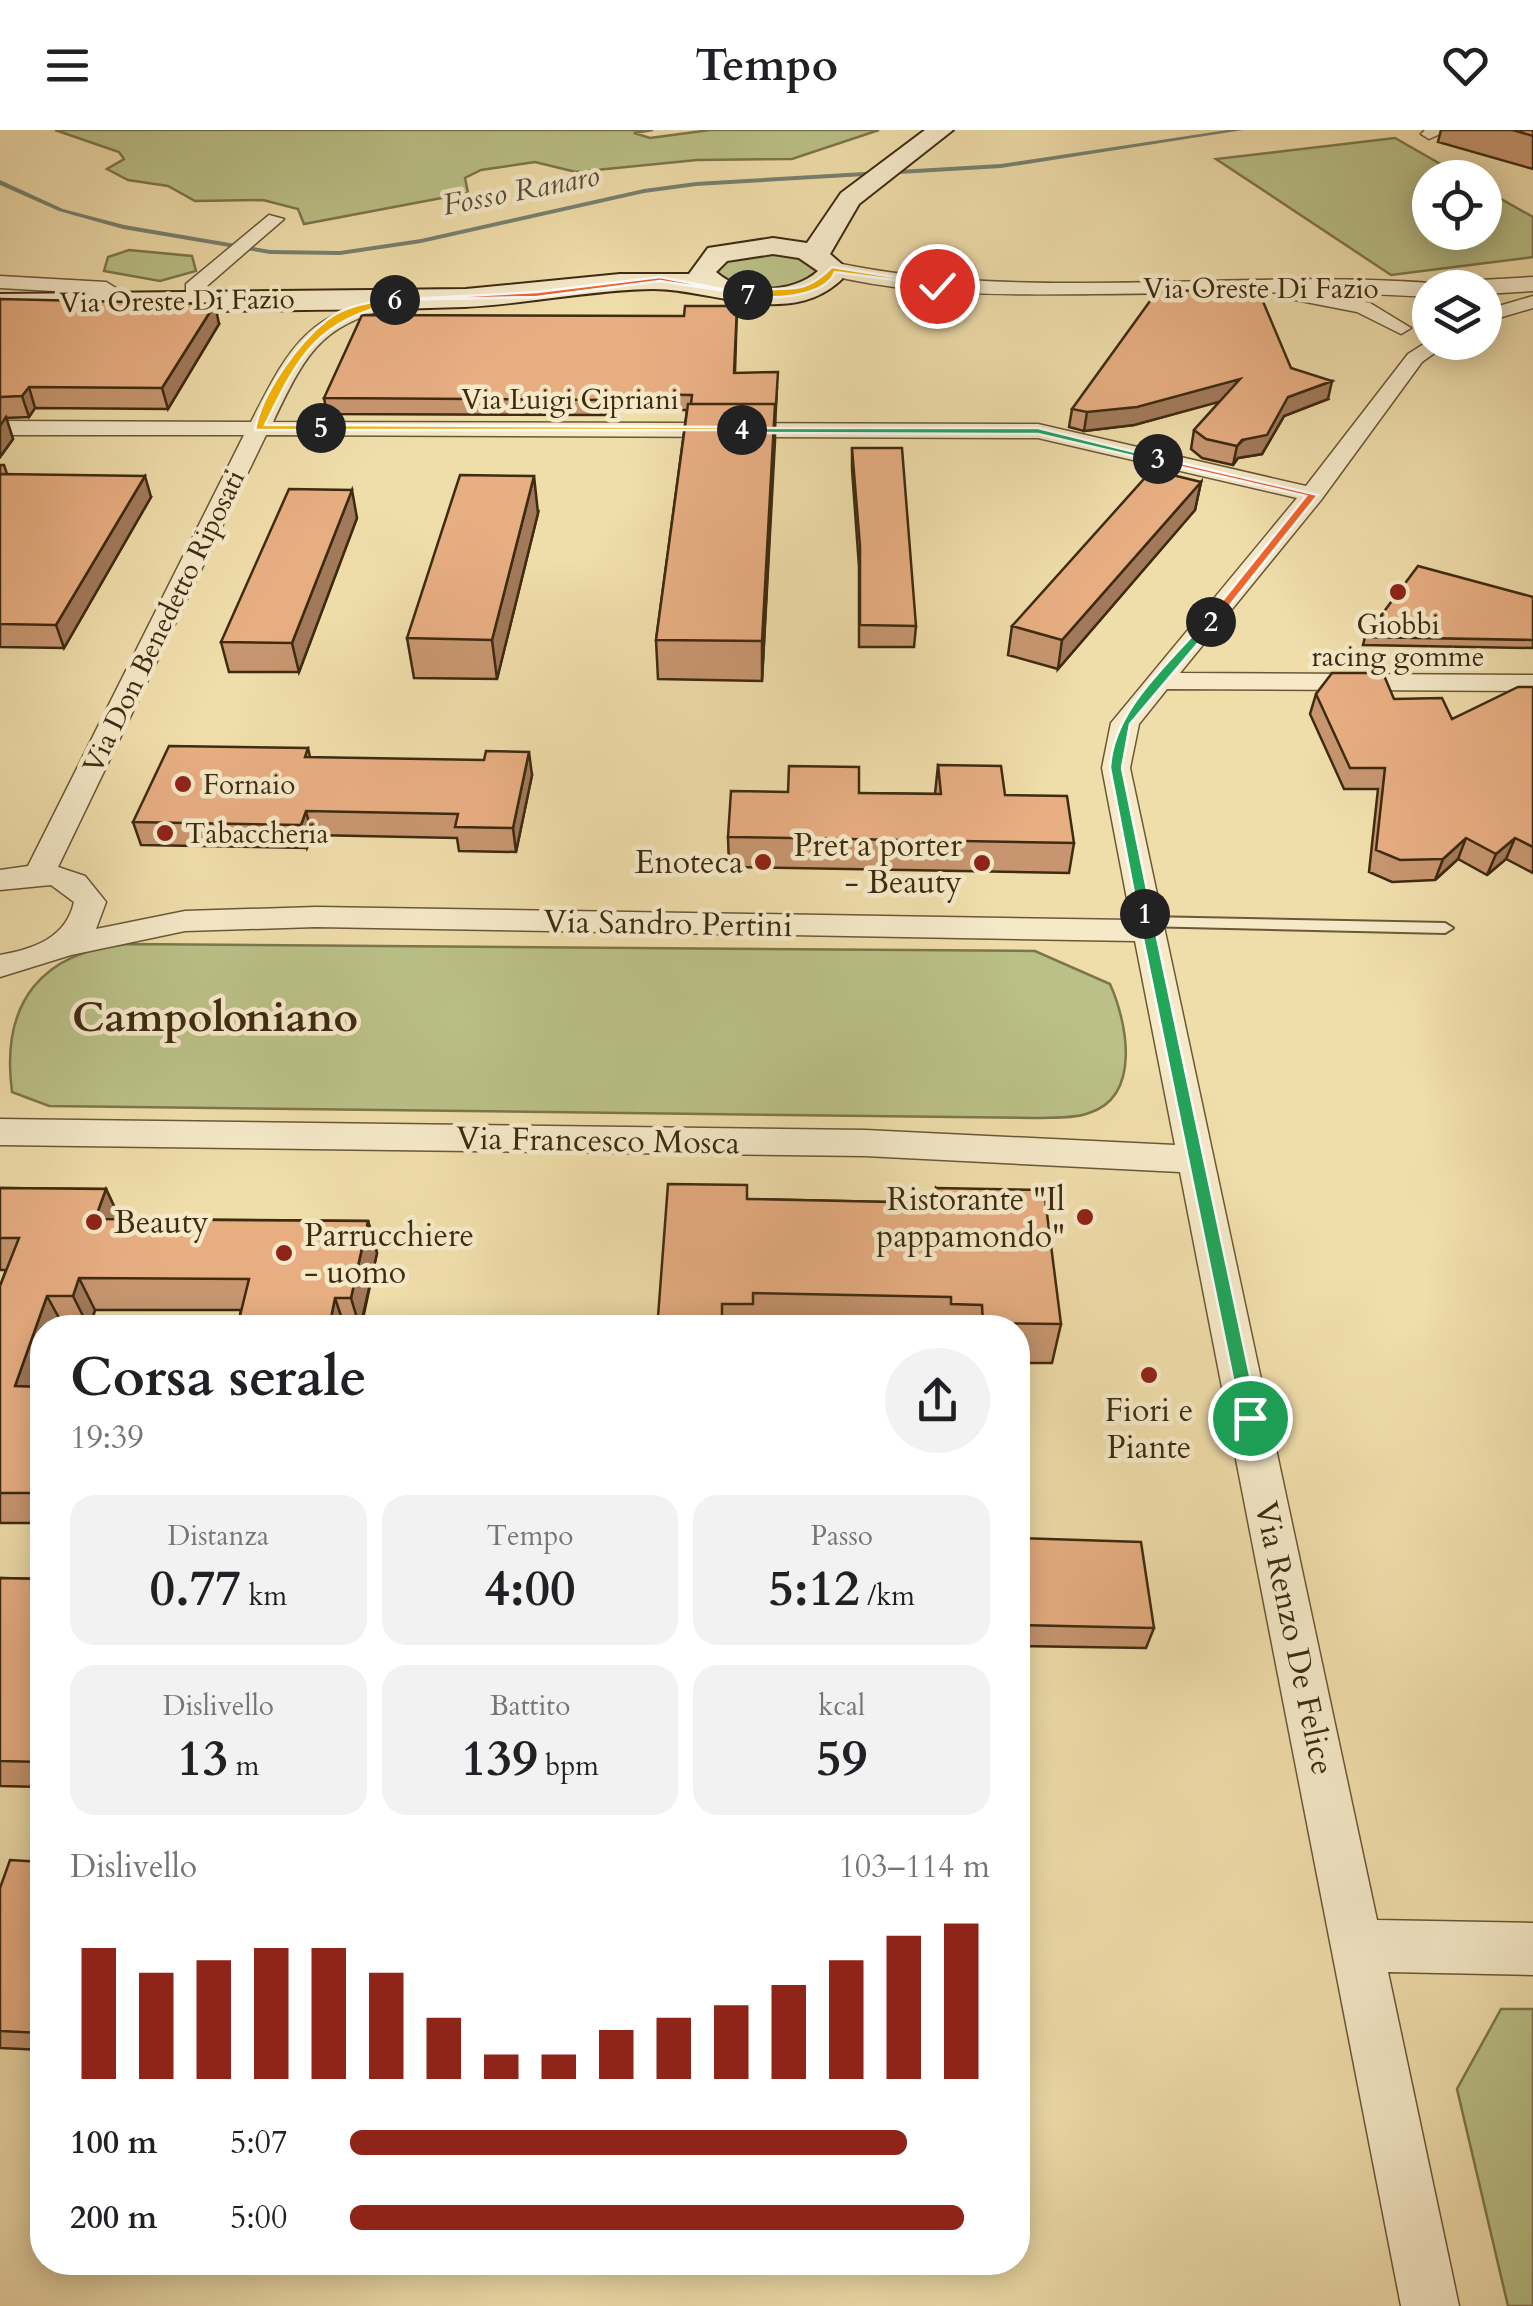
<!DOCTYPE html>
<html lang="it">
<head>
<meta charset="utf-8">
<style>
  :root { --surface:#fff; --page:#f2f2f2; --text:#202124; --muted:#757577; --accent:#8f2418 }
  body { margin:0; font-family:Cardo,serif; background:var(--page); color:var(--text); height:100vh; display:flex; flex-direction:column; font-size:38px; white-space:nowrap }
  * { box-sizing:border-box; margin:0 }
  p { font-size:32px; color:var(--muted) }
  .icon { flex:none; width:55px; height:55px; fill:none; stroke:currentColor; stroke-width:2; stroke-linecap:round; stroke-linejoin:round }
  .map { position:relative; flex:1; overflow:hidden }
  .drawer { position:absolute; left:30px; top:1185px; width:1000px; height:960px; display:flex; flex-direction:column; background:var(--surface); border-radius:40px; box-shadow:0 5px 25px #0003 }
  .drawer>* { flex:none }
  .controls { position:absolute; left:1412px; top:30px; display:grid; gap:20px }
  .controls a { display:grid; place-items:center; width:90px; height:90px; border-radius:50%; background:var(--surface); box-shadow:0 5px 25px #0003; font-size:50px }
  .pin { position:absolute; display:grid; place-items:center; width:85px; height:85px; color:#fff; margin:-42px; border:5px solid #fff; border-radius:50%; box-shadow:0 2px 10px #0007 }
  .km { position:absolute; width:50px; height:50px; margin:-25px; border-radius:50%; background:#222; color:#fff; font-size:28px; line-height:50px; text-align:center }
  .round { display:grid; place-items:center; flex:none; width:105px; height:105px; border-radius:52px; background:var(--page) }
  .headline { display:flex; align-items:center; justify-content:space-between; height:170px; padding:0 40px }
  h1 { font-size:55px; font-weight:800; line-height:75px }
  .stats { display:grid; grid-template-columns:repeat(3,1fr); gap:15px; height:170px; padding:10px 40px }
  .stats div { display:grid; align-content:center; border-radius:25px; background:var(--page); text-align:center }
  .stats b { font-size:50px; font-weight:800 }
  .stats small { font-size:28px; font-weight:400 }
  .stats p { font-size:28px }
  .chart { height:280px; padding:20px 40px }
  .chart p { display:flex; justify-content:space-between }
  .chart svg { width:100%; height:180px; margin-top:10px; stroke:var(--accent); stroke-width:6 }
  ul { padding:0 40px; list-style:none; font-size:32px }
  li { display:grid; grid-template-columns:160px 120px 1fr; align-items:center; height:75px }
  li i { height:25px; border-radius:12px; background:var(--accent) }
  header { display:flex; justify-content:space-between; align-items:center; height:130px; padding:0 40px; background:var(--surface); font-size:45px; font-weight:800 }
  .map>svg:first-child { display:block }
  .green { fill:#bac087; stroke:#7c764c; stroke-width:2.5 }
  .lines { fill:none; stroke-linecap:round; stroke-linejoin:round }
  .stream { fill:#778171; fill-rule:evenodd }
  .service-casing { stroke:#6a5836; stroke-width:4 }
  .minor-casing { stroke:#6a5836; stroke-width:3 }
  .tertiary-casing { stroke:#6a5836; stroke-width:3 }
  .secondary-casing { stroke:#3e2b10; stroke-width:4 }
  .service { fill:#f5e9c8; fill-rule:evenodd }
  .minor { fill:#f5e9c8; fill-rule:evenodd }
  .tertiary { fill:#f5e9c8; fill-rule:evenodd }
  .secondary { fill:#f5e9c8; fill-rule:evenodd }
  .wall { fill:#c79670; stroke:#3e2b10; stroke-width:2.5 }
  .shaded-wall { fill:#a27a5b; stroke:#3e2b10; stroke-width:2.5 }
  .building { fill:#e7ae82; stroke:#3e2b10; stroke-width:2.5 }
  .split-1 { fill:#22a559; stroke:#fff; stroke-width:2.5 }
  .split-2 { fill:#22a559; stroke:#fff; stroke-width:2.5 }
  .split-3 { fill:#f0652b; stroke:#fff; stroke-width:2.5 }
  .split-4 { fill:#22a559; stroke:#fff; stroke-width:2.5 }
  .split-5 { fill:#f5b400; stroke:#fff; stroke-width:2.5 }
  .split-6 { fill:#f5b400; stroke:#fff; stroke-width:2.5 }
  .split-7 { fill:#f0652b; stroke:#fff; stroke-width:2.5 }
  .split-8 { fill:#f5b400; stroke:#fff; stroke-width:2.5 }
  .poi-dot { fill:#8f2418; stroke:#f5e9c8; stroke-width:4 }
  .labels { text-anchor:middle; stroke-width:9; stroke-linejoin:round; paint-order:stroke }
  .far-street-label { font-size:28px; fill:#3e2b10; stroke:#f5e9c8 }
  .far-poi-label { font-size:28px; fill:#3e2b10; stroke:#f5e9c8; text-anchor:start }
  .far-water-label { font-size:30px; font-style:italic; fill:#564f38; stroke:#f5e9c8 }
  .poi-label { font-size:32px; fill:#3e2b10; stroke:#f5e9c8; text-anchor:end }
  .street-label { font-size:32px; fill:#3e2b10; stroke:#f5e9c8 }
  .district-label { font-size:42px; font-weight:bold; fill:#3e2b10; stroke:#f5e9c8 }
</style>
</head>
<body>
<header><svg class="icon" aria-label="menu" viewBox="0 0 24 24"><path d="M4 6h16M4 12h16M4 18h16"/></svg>Tempo<svg class="icon" aria-label="heart" viewBox="0 0 24 24"><path d="M12 20l-8-8c-3-5 5-10 8-4 3-6 11-1 8 4z"/></svg></header>
<div class="map">
<svg width="1533" height="2176" viewBox="0 0 1533 2176">
  <rect width="100%" height="100%" fill="#efddaa"/>
  <filter id="stains"><feTurbulence type="fractalNoise" baseFrequency=".002" numOctaves="4"/><feColorMatrix values="0 0 0 0 .2 0 0 0 0 .09 0 0 0 0 .02 0 0 0 .5 -.17"/></filter>
  <radialGradient id="worn" r=".72"><stop offset=".6" stop-color="#630" stop-opacity="0"/><stop offset="1" stop-color="#630" stop-opacity=".3"/></radialGradient>
  <!-- green -->
  <path class="green" d="M 55,0 L 653,0 L 634,3 L 650,8 L 710,0 L 879,0 L 792,29 L 697,30 L 576,42 L 535,32 L 481,40 L 465,48 L 468,63 L 304,94 L 298,79 L 263,70 L 195,71 L 168,56 L 128,50 L 107,39 L 124,29 L 119,22 Z
    M 1395,8 L 1463,47 L 1430,48 L 1430,102 L 1485,102 L 1485,60 L 1533,87 L 1533,127 L 1391,145 L 1216,29 Z
    M 129,120 L 192,126 L 196,141 L 160,151 L 104,141 L 108,127 Z
    M 745,123 L 793,124 L 818,139 L 816,146 C 785,163 748,164 717,144 L 722,132 Z
    M 127,814 L 1035,821 L 1110,854 C 1127,892 1142,966 1089,983 C 1074,989 1051,987 1035,988 L 49,976 L 12,962 C 0,871 43,822 127,814 Z
    M 1501,1879 L 1533,1879 L 1533,2176 L 1508,2176 L 1457,1959 Z"/>
  <g class="lines">
    <!-- stream -->
    <path class="stream" d="M 1227,0 L 1243,0 L 1001,38 L 696,56 L 644,63 L 421,113 L 340,125 L 270,124 L 123,99 L 59,81 L 0,55 L 0,50 L 63,79 L 124,95 L 270,120 L 340,121 L 421,109 L 644,59 L 696,52 L 1001,34 Z"/>
    <!-- service casing -->
    <g class="service-casing">
      <path id="service" d="M 1147,787 L 1445,793 L 1453,798 L 1445,803 L 1141,796 L 1139,792 Z"/>
    </g>
    <!-- minor casing -->
    <g class="minor-casing">
      <path id="minor" d="M 1449,0 L 1429,9 L 1421,4 L 1425,0 Z
        M 269,85 L 284,89 L 200,162 L 186,162 L 186,154 Z
        M 0,146 L 106,152 L 116,158 L 106,164 L 0,158 Z
        M 1292,158 L 1370,173 L 1411,198 L 1401,204 L 1357,182 L 1285,168 L 1282,164 Z
        M 401,163 L 408,165 L 408,173 C 323,194 310,214 273,292 L 1038,294 L 1306,356 L 1408,224 L 1430,210 L 1450,212 L 1422,232 L 1321,370 L 1180,543 L 1533,545 L 1533,561 L 1167,559 L 1139,594 L 1130,638 L 1377,1790 L 1533,1793 L 1533,1845 L 1388,1842 L 1459,2176 L 1401,2176 L 1180,1042 L 865,1026 L 0,1015 L 0,989 L 865,1000 L 1175,1015 L 1135,811 L 316,797 L 185,801 L 71,825 L 0,847 L 0,825 C 34,819 66,808 74,772 L 51,755 L 0,760 L 0,740 L 28,736 L 244,305 L 0,305 L 0,291 L 251,292 C 293,209 308,184 401,163 ZM 266,305 L 1038,308 L 1297,368 L 1111,593 L 1102,638 L 1131,790 L 316,777 L 185,781 L 96,799 L 106,772 L 85,746 L 58,737 Z
        M 1533,166 L 1533,178 L 1485,192 L 1485,180 Z"/>
    </g>
    <!-- tertiary casing -->
    <g class="tertiary-casing">
      <path id="tertiary" d="M 832,132 C 1020,173 1236,139 1430,153 L 1440,158 L 1430,158 L 1430,167 C 1319,160 1207,163 1096,164 C 1004,165 913,166 824,144 L 820,139 Z
        M 1533,147 L 1533,161 L 1485,164 L 1485,158 L 1451,158 L 1463,151 Z"/>
    </g>
    <!-- secondary casing -->
    <g class="secondary-casing">
      <path id="secondary" d="M 925,0 L 953,0 L 859,74 L 830,124 L 845,137 L 842,149 C 790,199 714,159 653,159 C 589,160 527,174 464,177 C 309,182 154,180 0,182 L 0,164 L 466,159 L 620,144 L 689,144 L 708,118 L 773,108 L 807,113 L 841,63 ZM 773,124 L 799,128 L 818,141 C 793,164 741,165 716,142 L 727,131 Z"/>
    </g>
    <!-- service -->
    <use href="#service" class="service"/>
    <!-- minor -->
    <use href="#minor" class="minor"/>
    <!-- tertiary -->
    <use href="#tertiary" class="tertiary"/>
    <!-- secondary -->
    <use href="#secondary" class="secondary"/>
  </g>
  <!-- wall -->
  <path class="wall" d="M 1441,0 L 1533,0 L 1533,39 L 1438,12 Z
    M 0,169 L 219,194 L 168,279 L 35,278 L 29,287 L 6,288 L 13,309 L 0,327 Z
    M 737,176 L 735,243 L 777,257 L 762,551 L 658,549 L 656,510 L 687,280 L 607,280 L 606,285 L 327,284 L 324,268 L 684,186 Z
    M 1291,238 L 1328,269 L 1284,286 L 1262,324 L 1238,328 L 1233,335 L 1202,328 L 1191,319 L 1194,300 L 1220,271 L 1134,295 L 1084,301 L 1069,297 L 1072,279 Z
    M 852,318 L 916,496 L 914,517 L 859,517 L 859,437 L 852,339 Z
    M 0,335 L 4,335 L 7,344 L 151,367 L 64,518 L 0,517 Z
    M 1201,352 L 1195,380 L 1058,539 L 1008,525 L 1012,496 Z
    M 538,383 L 497,549 L 414,548 L 407,508 Z
    M 357,388 L 299,542 L 229,542 L 221,512 Z
    M 1533,467 L 1533,518 L 1363,515 L 1365,507 Z
    M 1533,557 L 1533,743 L 1506,729 L 1487,745 L 1458,729 L 1435,750 L 1392,752 L 1369,742 L 1378,659 L 1344,659 L 1310,584 L 1316,564 L 1394,569 L 1452,589 Z
    M 308,618 L 310,627 L 532,645 L 516,722 L 459,721 L 457,708 L 312,705 L 307,718 L 141,715 L 133,692 Z
    M 938,635 L 1005,665 L 1074,713 L 1069,743 L 729,737 L 728,707 L 859,663 L 935,664 Z
    M 0,1058 L 106,1059 L 120,1089 L 368,1091 L 377,1123 L 361,1198 L 237,1198 L 241,1180 L 95,1180 L 89,1198 L 42,1198 L 42,1393 L 0,1393 L 0,1156 L 6,1140 L 0,1140 Z
    M 936,1058 L 1061,1194 L 1052,1233 L 1018,1233 L 1018,1198 L 659,1198 L 658,1187 L 748,1069 L 934,1073 Z
    M 1018,1408 L 1154,1498 L 1146,1518 L 1018,1516 Z
    M 0,1448 L 42,1449 L 42,1657 L 0,1656 Z
    M 42,1732 L 42,1920 L 0,1918 L 0,1758 Z"/>
  <!-- shaded-wall -->
  <path class="shaded-wall" d="M 215,174 L 219,194 L 168,279 L 162,258 Z
    M 1240,249 L 1237,267 L 1134,295 L 1084,301 L 1087,282 Z
    M 1332,251 L 1328,269 L 1284,286 L 1262,324 L 1238,328 L 1233,335 L 1237,316 L 1288,267 Z
    M 29,257 L 35,278 L 29,287 L 22,266 Z
    M 775,274 L 775,311 L 762,551 L 762,511 Z
    M 6,287 L 13,309 L 0,327 L 0,296 Z
    M 145,346 L 151,367 L 64,518 L 56,495 Z
    M 534,346 L 538,383 L 497,549 L 492,510 Z
    M 1201,352 L 1195,380 L 1058,539 L 1062,510 Z
    M 352,360 L 357,388 L 299,542 L 292,513 Z
    M 529,622 L 532,645 L 516,722 L 513,698 Z
    M 306,681 L 312,705 L 307,718 L 301,695 Z
    M 1466,708 L 1458,729 L 1435,750 L 1443,729 Z
    M 1515,708 L 1506,729 L 1487,745 L 1496,724 Z
    M 106,1059 L 121,1091 L 95,1089 Z
    M 368,1091 L 377,1123 L 360,1198 L 351,1168 Z
    M 79,1148 L 95,1180 L 89,1198 L 73,1166 Z
    M 47,1166 L 64,1197 L 42,1198 L 42,1260 L 15,1256 Z
    M 335,1168 L 345,1198 L 329,1198 Z"/>
  <!-- building -->
  <path class="building" d="M 1513,0 L 1533,0 L 1533,6 Z
    M 1158,160 L 1259,162 L 1291,238 L 1332,251 L 1288,267 L 1267,305 L 1242,310 L 1237,316 L 1206,309 L 1194,300 L 1240,249 L 1137,277 L 1087,282 L 1072,279 Z
    M 0,169 L 215,174 L 162,258 L 29,257 L 22,266 L 0,267 Z
    M 685,176 L 737,176 L 734,243 L 778,242 L 776,274 L 691,274 L 692,265 L 606,264 L 605,270 L 324,268 L 362,185 L 684,186 Z
    M 688,274 L 775,274 L 762,511 L 656,510 Z
    M 852,318 L 902,318 L 916,496 L 860,495 L 860,416 Z
    M 1152,340 L 1201,352 L 1062,510 L 1012,496 Z
    M 0,344 L 145,346 L 56,495 L 0,494 Z
    M 460,345 L 534,346 L 492,510 L 407,508 Z
    M 289,359 L 352,360 L 292,513 L 221,512 Z
    M 1418,436 L 1533,467 L 1533,510 L 1365,507 Z
    M 1332,543 L 1383,543 L 1394,569 L 1442,568 L 1452,589 L 1518,557 L 1533,557 L 1533,717 L 1515,708 L 1496,724 L 1466,708 L 1443,729 L 1400,730 L 1376,720 L 1385,638 L 1350,638 L 1316,564 Z
    M 169,616 L 308,618 L 305,627 L 484,630 L 486,621 L 529,622 L 513,698 L 455,697 L 458,684 L 306,681 L 301,695 L 133,692 Z
    M 938,635 L 1001,636 L 1005,665 L 1067,666 L 1074,713 L 728,707 L 731,661 L 788,662 L 789,636 L 859,637 L 859,663 L 941,664 Z
    M 668,1054 L 747,1055 L 747,1069 L 937,1073 L 936,1058 L 1044,1060 L 1061,1194 L 983,1193 L 982,1175 L 951,1174 L 951,1167 L 753,1163 L 753,1174 L 722,1174 L 722,1188 L 658,1187 Z
    M 0,1058 L 106,1059 L 95,1089 L 368,1091 L 351,1168 L 335,1168 L 329,1198 L 237,1198 L 249,1149 L 79,1148 L 73,1166 L 47,1166 L 15,1256 L 42,1257 L 42,1363 L 0,1363 L 0,1156 L 19,1108 L 0,1108 Z
    M 1018,1408 L 1141,1412 L 1154,1498 L 1018,1495 Z
    M 0,1448 L 42,1449 L 42,1632 L 0,1631 Z
    M 10,1730 L 42,1732 L 42,1903 L 0,1901 L 0,1758 Z"/>
  <!-- split-1 -->
  <path class="split-1" d="M 1145,779 L 1152,784 L 1259,1288 L 1250,1296 L 1241,1288 L 1138,784 Z"/>
  <!-- split-2 -->
  <path class="split-2" d="M 1207,489 L 1216,492 L 1130,594 L 1122,638 L 1152,784 L 1145,788 L 1138,784 L 1110,638 C 1113,578 1170,533 1207,489 Z"/>
  <!-- split-3 -->
  <path class="split-3" d="M 1155,327 L 1318,365 L 1215,494 L 1205,492 L 1306,366 L 1155,331 Z"/>
  <!-- split-4 -->
  <path class="split-4" d="M 739,298 L 1038,298 L 1163,329 L 1158,332 L 1038,304 L 742,303 Z"/>
  <!-- split-5 -->
  <path class="split-5" d="M 321,295 L 742,297 L 747,300 L 317,300 Z"/>
  <!-- split-6 -->
  <path class="split-6" d="M 395,167 L 398,172 C 317,191 300,223 265,295 L 321,295 L 324,300 L 255,300 C 261,264 298,212 328,189 C 346,175 373,172 395,167 Z"/>
  <!-- split-7 -->
  <path class="split-7" d="M 660,147 L 752,165 L 660,151 L 537,167 L 391,170 L 537,162 Z"/>
  <!-- split-8 -->
  <path class="split-8" d="M 832,137 L 937,154 L 941,156 L 835,142 C 825,168 765,171 744,165 C 782,150 798,172 832,137 Z"/>
  <!-- markers -->
  <g class="poi-dot">
    <circle cx="1398" cy="462" r="10"/>
    <circle cx="183" cy="654" r="10"/>
    <circle cx="165" cy="703" r="10"/>
    <circle cx="763" cy="732" r="10"/>
    <circle cx="982" cy="733" r="10"/>
    <circle cx="1085" cy="1087" r="10"/>
    <circle cx="94" cy="1092" r="10"/>
    <circle cx="284" cy="1123" r="10"/>
    <circle cx="1149" cy="1245" r="10"/>
  </g>
  <g class="labels">
    <!-- far-street labels -->
    <g class="far-street-label">
      <text x="1261" y="168">Via Oreste Di Fazio</text>
      <text transform="translate(177 170) rotate(-1)" y="10">Via Oreste Di Fazio</text>
      <text x="570" y="279">Via Luigi Cipriani</text>
      <text transform="translate(163 491) rotate(-64)" y="10">Via Don Benedetto Riposati</text>
    </g>
    <!-- far-poi labels -->
    <g class="far-poi-label">
      <text x="1398" y="504" text-anchor="middle">Giobbi<tspan x="1398" dy="32">racing gomme</tspan></text>
      <text x="203" y="664">Fornaio</text>
      <text x="185" y="713">Tabaccheria</text>
    </g>
    <!-- far-water labels -->
    <g class="far-water-label">
      <text transform="translate(521 60) rotate(-11)" y="10">Fosso Ranaro</text>
    </g>
    <!-- poi labels -->
    <g class="poi-label">
      <text x="962" y="726">Pret a porter<tspan x="962" dy="37">- Beauty</tspan></text>
      <text x="743" y="743">Enoteca</text>
      <text x="1065" y="1080">Ristorante "Il<tspan x="1065" dy="37">pappamondo"</tspan></text>
      <text x="114" y="1103" text-anchor="start">Beauty</text>
      <text x="304" y="1116" text-anchor="start">Parrucchiere<tspan x="304" dy="37">- uomo</tspan></text>
      <text x="1149" y="1291" text-anchor="middle">Fiori e<tspan x="1149" dy="37">Piante</tspan></text>
    </g>
    <!-- street labels -->
    <g class="street-label">
      <text transform="translate(668 793) rotate(1)" y="11">Via Sandro Pertini</text>
      <text transform="translate(598 1010) rotate(1)" y="11">Via Francesco Mosca</text>
      <text transform="translate(1295 1508) rotate(78)" y="11">Via Renzo De Felice</text>
    </g>
    <!-- district labels -->
    <g class="district-label">
      <text x="215" y="901">Campoloniano</text>
    </g>
  </g>
  <rect width="100%" height="100%" filter="url(#stains)"/>
  <rect width="100%" height="100%" fill="url(#worn)"/>
</svg>
<div class="controls">
<a><svg class="icon" aria-label="locate" viewBox="0 0 24 24"><circle cx="12" cy="12" r="6"/><path d="M12 2v4M12 18v4M2 12h4M18 12h4"/></svg></a>
<a><svg class="icon" aria-label="layers" viewBox="0 0 24 24"><path d="M12 4l9 5-9 5-9-5zM3 14l9 5 9-5"/></svg></a>
</div>
<div class="pin" style="left:1250px;top:1288px;background:#1e9e55"><svg class="icon" aria-label="arrive" viewBox="0 0 24 24"><path d="M6 21V4h12l-3 4 3 4H6"/></svg></div>
<div class="pin" style="left:937px;top:156px;background:#d93025"><svg class="icon" aria-label="check" viewBox="0 0 24 24"><path d="M5 12l5 5 9-10"/></svg></div>
<b class="km" style="left:1145px;top:784px">1</b>
<b class="km" style="left:1211px;top:492px">2</b>
<b class="km" style="left:1158px;top:329px">3</b>
<b class="km" style="left:742px;top:300px">4</b>
<b class="km" style="left:321px;top:298px">5</b>
<b class="km" style="left:395px;top:170px">6</b>
<b class="km" style="left:748px;top:165px">7</b>
<section class="drawer">
<div class="headline"><div><h1>Corsa serale</h1><p>19:39</p></div><a class="round"><svg class="icon" aria-label="share" viewBox="0 0 24 24"><path d="M12 15V3M7 8l5-5 5 5M5 13v7h14v-7"/></svg></a></div>
<div class="stats">
<div><p>Distanza</p><b>0.77<small> km</small></b></div>
<div><p>Tempo</p><b>4:00</b></div>
<div><p>Passo</p><b>5:12<small> /km</small></b></div>
</div>
<div class="stats">
<div><p>Dislivello</p><b>13<small> m</small></b></div>
<div><p>Battito</p><b>139<small> bpm</small></b></div>
<div><p>kcal</p><b>59</b></div>
</div>
<div class="chart"><p><span>Dislivello</span>103–114 m</p>
<svg viewBox="0 0 160 44" preserveAspectRatio="none"><path d="M5 44V12M15 44V18M25 44V15M35 44V12M45 44V12M55 44V18M65 44V29M75 44V38M85 44V38M95 44V32M105 44V29M115 44V26M125 44V21M135 44V15M145 44V9M155 44V6"/></svg>
</div>
<ul>
<li><b>100 m</b>5:07<i style="width:87%"></i></li>
<li><b>200 m</b>5:00<i style="width:96%"></i></li>
</ul>
</section>
</div>
</body>
</html>
